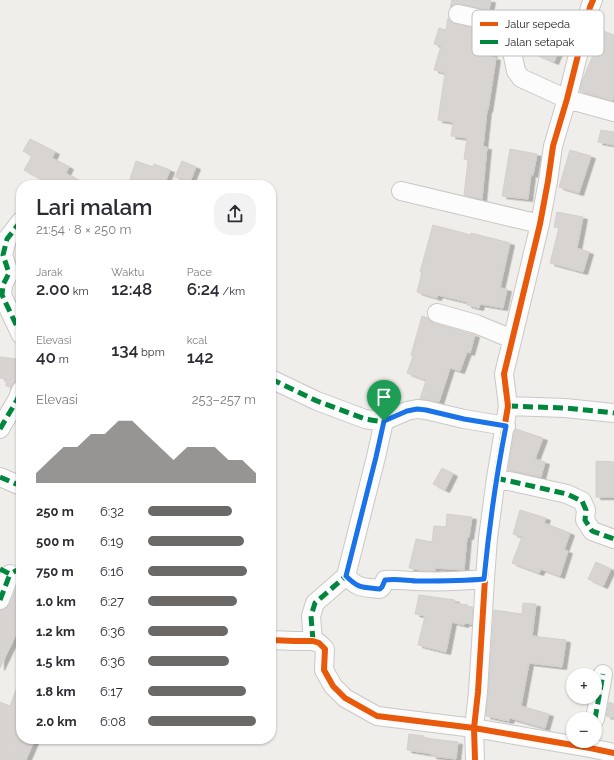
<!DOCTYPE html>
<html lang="id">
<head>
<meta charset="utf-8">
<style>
  :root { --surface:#fff; --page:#f2f2f3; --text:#2b2b33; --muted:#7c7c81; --accent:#6a6968 }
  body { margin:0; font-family:Raleway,sans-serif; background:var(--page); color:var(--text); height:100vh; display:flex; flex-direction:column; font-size:15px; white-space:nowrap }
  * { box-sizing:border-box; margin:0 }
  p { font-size:13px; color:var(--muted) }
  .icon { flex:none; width:22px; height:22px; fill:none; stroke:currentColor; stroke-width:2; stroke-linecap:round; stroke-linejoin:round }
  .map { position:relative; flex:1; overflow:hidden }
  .panel { position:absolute; left:16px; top:180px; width:260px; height:564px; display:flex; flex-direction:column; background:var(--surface); border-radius:16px; box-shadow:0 1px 3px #0004 }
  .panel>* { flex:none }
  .buttons { position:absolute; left:566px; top:668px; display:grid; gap:8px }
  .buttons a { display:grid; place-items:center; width:36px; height:36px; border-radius:50%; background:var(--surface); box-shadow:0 1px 3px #0004; font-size:20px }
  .pin { position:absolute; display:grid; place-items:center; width:34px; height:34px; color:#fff; margin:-41px -17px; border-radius:50% 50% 50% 0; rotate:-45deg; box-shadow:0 0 4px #0007 }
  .pin .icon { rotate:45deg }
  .round { display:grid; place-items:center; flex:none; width:42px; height:42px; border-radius:16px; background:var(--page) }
  .headline { display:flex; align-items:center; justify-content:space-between; height:68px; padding:0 20px }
  h1 { font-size:22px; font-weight:600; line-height:30px }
  .metrics { display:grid; grid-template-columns:repeat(3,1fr); gap:6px; height:68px; padding:4px 20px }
  .metrics div { display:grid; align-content:center }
  .metrics b { font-size:17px; font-weight:600 }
  .metrics small { font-size:11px; font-weight:400 }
  .metrics p { font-size:11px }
  .chart { height:112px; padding:8px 20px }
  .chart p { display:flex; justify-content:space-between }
  .chart svg { width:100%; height:72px; margin-top:4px; fill:var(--accent); opacity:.7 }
  ul { padding:0 20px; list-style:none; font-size:13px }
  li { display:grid; grid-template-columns:64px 48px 1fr; align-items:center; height:30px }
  li i { height:10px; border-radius:5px; background:var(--accent) }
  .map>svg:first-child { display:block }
  .building { fill:#d7d4d2; stroke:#d3d0cc; filter:url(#shadow) }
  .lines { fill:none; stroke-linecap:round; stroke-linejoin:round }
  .street-casing { stroke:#c9c8c7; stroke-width:20 }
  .street { stroke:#fdfcfc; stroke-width:18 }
  .quiet { stroke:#00873e; stroke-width:5; stroke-dasharray:10 5; stroke-linecap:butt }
  .cycleway-casing { stroke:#fff; stroke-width:8 }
  .cycleway { stroke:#e8590c; stroke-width:6 }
  .route-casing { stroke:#fff; stroke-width:8 }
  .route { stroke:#1a73e8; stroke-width:5 }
  .key { fill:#fff; stroke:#bdbdbd; stroke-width:1 }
  .key-label { font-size:11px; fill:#222 }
</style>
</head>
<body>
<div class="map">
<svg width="614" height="760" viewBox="0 0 614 760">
  <defs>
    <filter id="shadow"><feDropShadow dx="4.5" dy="2.5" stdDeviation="0" flood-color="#0004"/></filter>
  </defs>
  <rect width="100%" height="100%" fill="#f0eeeb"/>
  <!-- building -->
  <path class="building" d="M 452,0 L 491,0 L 489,10 L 460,4 L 455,4 L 450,7 Z
    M 448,18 L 451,22 L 456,24 L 492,32 L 495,34 L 492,57 L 496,58 L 488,110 L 487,110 L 483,147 L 487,147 L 482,199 L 464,195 L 468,160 L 464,159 L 467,138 L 451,136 L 453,122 L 438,120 L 445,73 L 434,70 L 441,46 L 434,44 L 439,28 L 446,30 Z
    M 533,23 L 565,36 L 554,62 L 522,48 Z
    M 598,29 L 614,35 L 614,97 L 612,101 L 580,91 L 582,81 L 593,55 L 589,54 L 591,47 Z
    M 601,130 L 614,132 L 614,145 L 598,142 Z
    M 30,139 L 55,152 L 52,158 L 69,167 L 66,173 L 86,185 L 52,185 L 24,170 L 32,156 L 23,151 Z
    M 510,149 L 537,154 L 533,175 L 531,174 L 528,199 L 502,196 Z
    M 570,150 L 591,156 L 579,193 L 559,187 Z
    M 136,161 L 153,167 L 154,164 L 170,170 L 164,185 L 128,185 Z
    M 182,161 L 196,167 L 190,182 L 175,177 Z
    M 557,212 L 583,217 L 577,248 L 589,252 L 583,272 L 550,263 L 559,228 L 554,227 Z
    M 433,225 L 471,235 L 471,233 L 510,243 L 500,288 L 507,289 L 503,308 L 480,304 L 479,308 L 467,305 L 467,302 L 438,295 L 437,298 L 417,292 L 422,272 L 420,272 Z
    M 422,316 L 428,318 L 430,321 L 434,323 L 475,335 L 470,353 L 467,352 L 460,371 L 450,368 L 439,402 L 420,399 L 426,380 L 407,373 L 413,356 L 411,355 Z
    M 0,357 L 18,359 L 17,365 L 21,365 L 21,380 L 15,382 L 11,387 L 6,386 L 6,379 L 0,378 Z
    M 516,429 L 543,438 L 535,459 L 545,462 L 541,477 L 508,470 L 514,432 Z
    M 596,461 L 614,462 L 614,497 L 596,497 Z
    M 442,468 L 453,474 L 445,490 L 433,484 Z
    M 520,510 L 546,518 L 544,523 L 570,533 L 564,550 L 568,551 L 560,576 L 541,569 L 539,573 L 512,563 L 522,537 L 513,534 Z
    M 447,514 L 472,517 L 469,537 L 467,537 L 464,570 L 435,568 L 435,571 L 425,571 L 409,568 L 416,539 L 432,542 L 434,526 L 446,527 Z
    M 596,562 L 611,569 L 603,586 L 588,579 Z
    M 21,569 L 21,624 L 0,668 L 0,610 L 6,608 L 10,604 L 20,578 L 20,571 Z
    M 419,595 L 455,600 L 454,603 L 468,605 L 467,607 L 473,608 L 472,624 L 465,623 L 464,625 L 452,622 L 446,652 L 418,645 L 425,616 L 415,614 Z
    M 523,603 L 536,604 L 532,636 L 566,640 L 562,667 L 529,663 L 521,706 L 549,714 L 545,728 L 510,718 L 509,721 L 486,716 L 488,693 L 494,610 L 522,614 Z
    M 20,679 L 21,679 L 21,739 L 35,739 L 26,760 L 0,760 L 0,702 L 10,706 Z
    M 609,702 L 614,704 L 614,718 L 606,716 Z
    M 409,734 L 424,736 L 424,738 L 458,742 L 456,759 L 432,756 L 432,754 L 407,750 Z"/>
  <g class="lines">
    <!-- street casing -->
    <g class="street-casing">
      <path id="street" d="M 458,14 L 495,22 L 504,26 L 508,32 L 516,71 L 521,78 L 567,99 L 614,112
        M 401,191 L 540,224
        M 21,221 L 7,239 L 3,255 L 9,273 L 3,285 L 2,295 L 21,335
        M 437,313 L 476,324 L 512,339
        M 271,379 L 317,401 L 365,419 L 378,421 L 384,421 L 407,411 L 417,409 L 426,410 L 464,419 L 506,426
        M 508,406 L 565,408 L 614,413
        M 0,429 L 17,400 L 21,390
        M 0,477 L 21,486
        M 496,478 L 567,494 L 582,501 L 586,510 L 585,520 L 592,531 L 614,539
        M 346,576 C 359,589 362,587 380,589 L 382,587 L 385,580 C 396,579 406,581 416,581 C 439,582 462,581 485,579
        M 0,600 L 10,574
        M 271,640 L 294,641 L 313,641 L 319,643 L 325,649 L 324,670 L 333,686 L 345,698 L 377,716 L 474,728 L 590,748 L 614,753
        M 313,641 L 311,616 L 315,603 L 346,576 L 376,457 L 384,421
        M 595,719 L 603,674
        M 475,760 L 474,728 L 478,692 L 485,579 L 488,538 L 496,478 L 508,406 L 504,374 L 540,224 L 548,181 L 553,146 L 567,99 L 590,7 L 593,0"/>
    </g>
    <!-- street -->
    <use href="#street" class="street"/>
    <!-- quiet -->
    <path class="quiet" d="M 21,221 L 7,239 L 3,255 L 9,273 L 3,285 L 2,295 L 21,335
      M 271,379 L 317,401 L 365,419 L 378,421 L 384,421 L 407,411 L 417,409 L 426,410 L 464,419 L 506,426
      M 508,406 L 565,408 L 614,413
      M 0,429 L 17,400 L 21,390
      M 0,477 L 21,486
      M 496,478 L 567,494 L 582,501 L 586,510 L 585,520 L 592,531 L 614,539
      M 0,569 L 10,574 L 21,568
      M 346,576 C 359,589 362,587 380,589 L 382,587 L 385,580 C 396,579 406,581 416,581 C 439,582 462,581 485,579
      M 0,600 L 10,574
      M 313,641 L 311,616 L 315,603 L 346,576 L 376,457 L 384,421
      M 595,719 L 603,674"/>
    <!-- cycleway casing -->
    <g class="cycleway-casing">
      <path id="cycleway" d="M 271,640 L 294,641 L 313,641 L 319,643 L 325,649 L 324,670 L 333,686 L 345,698 L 377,716 L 474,728 L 590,748 L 614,753
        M 475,760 L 474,728 L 478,692 L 485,579 L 488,538 L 496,478 L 508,406 L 504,374 L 540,224 L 548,181 L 553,146 L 567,99 L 590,7 L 593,0"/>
    </g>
    <!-- cycleway -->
    <use href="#cycleway" class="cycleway"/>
  </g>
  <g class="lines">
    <!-- route casing -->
    <g class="route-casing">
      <path id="route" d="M 417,409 L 426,410 L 464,419 L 506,426 C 496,477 489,528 484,579 C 463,581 441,581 419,581 C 408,581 397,578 385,580 L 382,587 L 380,589 C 362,587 359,589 346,576 L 376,457 L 384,421 L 407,411 Z"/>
    </g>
    <!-- route -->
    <use href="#route" class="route"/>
  </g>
  <!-- legend -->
  <rect x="472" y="10" width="132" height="46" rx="6" class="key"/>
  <rect x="480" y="22" width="18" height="4" fill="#e8590c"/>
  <rect x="480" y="40" width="18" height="4" fill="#00873e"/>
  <g class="key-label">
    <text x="505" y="28">Jalur sepeda</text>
    <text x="505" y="46">Jalan setapak</text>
  </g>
</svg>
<div class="buttons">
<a>+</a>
<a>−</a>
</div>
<div class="pin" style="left:384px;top:421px;background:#1e9e55"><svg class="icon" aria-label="arrive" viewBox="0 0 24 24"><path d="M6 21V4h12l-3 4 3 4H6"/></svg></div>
<section class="panel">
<div class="headline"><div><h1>Lari malam</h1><p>21:54 · 8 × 250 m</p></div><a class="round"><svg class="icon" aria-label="share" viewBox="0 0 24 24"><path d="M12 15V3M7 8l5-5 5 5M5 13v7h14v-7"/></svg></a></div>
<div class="metrics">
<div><p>Jarak</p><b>2.00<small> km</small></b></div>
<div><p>Waktu</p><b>12:48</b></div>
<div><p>Pace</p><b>6:24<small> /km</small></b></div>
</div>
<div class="metrics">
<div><p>Elevasi</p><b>40<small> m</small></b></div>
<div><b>134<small> bpm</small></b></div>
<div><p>kcal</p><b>142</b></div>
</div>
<div class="chart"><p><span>Elevasi</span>253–257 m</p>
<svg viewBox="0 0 160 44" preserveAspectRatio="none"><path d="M0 44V38L10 30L20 22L30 22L40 14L50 14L60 6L70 6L80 14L90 22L100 30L110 22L120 22L130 22L140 30L150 30L160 38V44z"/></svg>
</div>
<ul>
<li><b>250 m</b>6:32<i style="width:78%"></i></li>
<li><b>500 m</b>6:19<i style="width:89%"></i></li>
<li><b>750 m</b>6:16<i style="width:92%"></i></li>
<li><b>1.0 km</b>6:27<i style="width:82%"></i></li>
<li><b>1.2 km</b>6:36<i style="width:74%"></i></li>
<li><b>1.5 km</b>6:36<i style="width:75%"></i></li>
<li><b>1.8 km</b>6:17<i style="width:91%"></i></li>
<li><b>2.0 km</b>6:08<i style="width:100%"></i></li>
</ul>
</section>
</div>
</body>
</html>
